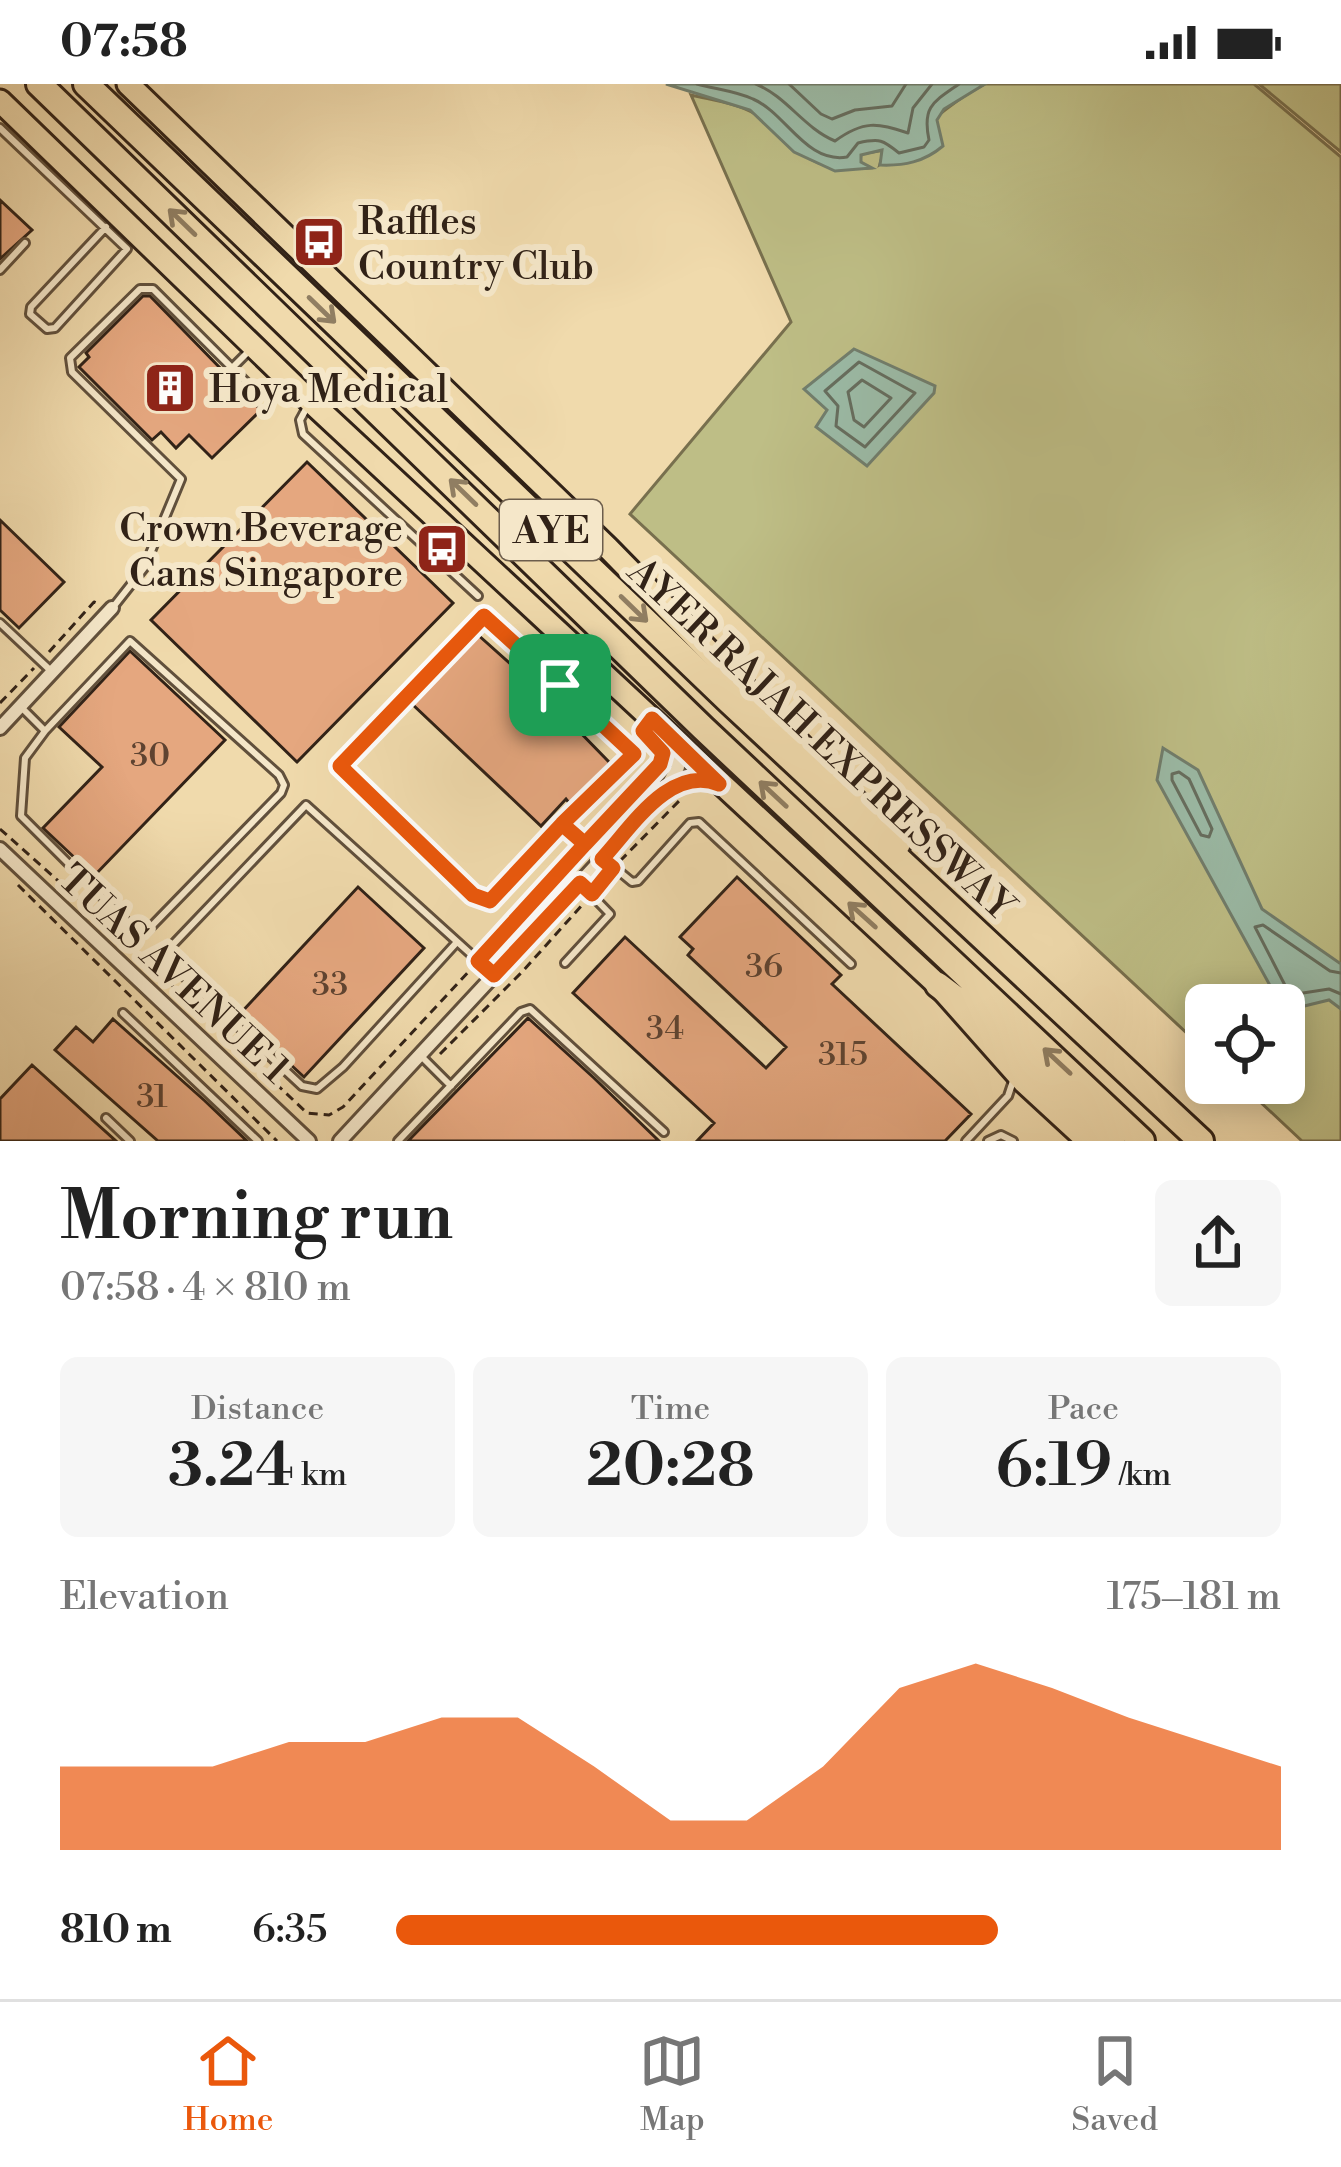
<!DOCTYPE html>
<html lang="en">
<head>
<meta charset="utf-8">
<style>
  :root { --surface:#fff; --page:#f6f6f6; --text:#222; --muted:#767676; --line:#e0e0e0; --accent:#ea580c }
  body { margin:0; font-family:"Libre Bodoni",serif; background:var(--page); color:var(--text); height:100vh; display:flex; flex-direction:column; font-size:45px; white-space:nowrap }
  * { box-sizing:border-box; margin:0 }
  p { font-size:39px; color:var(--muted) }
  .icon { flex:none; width:66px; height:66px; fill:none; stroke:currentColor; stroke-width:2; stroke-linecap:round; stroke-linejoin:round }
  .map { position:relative; height:1057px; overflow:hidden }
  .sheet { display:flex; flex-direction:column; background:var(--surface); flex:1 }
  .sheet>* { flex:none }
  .controls { position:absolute; left:1185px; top:900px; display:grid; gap:24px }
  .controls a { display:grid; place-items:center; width:120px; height:120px; border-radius:18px; background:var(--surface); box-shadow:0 6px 30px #0003; font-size:60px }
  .pin { position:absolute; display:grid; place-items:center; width:102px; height:102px; color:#fff; margin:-51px; border-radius:24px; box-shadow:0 6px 18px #0006 }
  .round { display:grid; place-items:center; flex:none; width:126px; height:126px; border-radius:18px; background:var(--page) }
  .headline { display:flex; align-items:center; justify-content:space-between; height:204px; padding:0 60px }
  h1 { font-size:66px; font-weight:600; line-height:90px }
  .figures { display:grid; grid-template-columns:repeat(3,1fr); gap:18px; height:204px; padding:12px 60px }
  .figures div { display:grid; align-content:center; border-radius:18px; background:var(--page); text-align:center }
  .figures b { font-size:60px; font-weight:600 }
  .figures small { font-size:33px; font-weight:400 }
  .figures p { font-size:33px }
  .chart { height:336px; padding:24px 60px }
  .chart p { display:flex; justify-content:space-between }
  .chart svg { width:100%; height:216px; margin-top:12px; fill:var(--accent); opacity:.7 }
  ul { padding:0 60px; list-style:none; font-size:39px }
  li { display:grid; grid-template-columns:192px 144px 1fr; align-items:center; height:90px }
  li i { height:30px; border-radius:15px; background:var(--accent) }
  .status { display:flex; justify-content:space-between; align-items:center; height:84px; padding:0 60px; background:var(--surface); direction:ltr }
  .status svg { height:33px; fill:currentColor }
  .dock { display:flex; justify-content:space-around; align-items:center; height:168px; border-top:3px solid var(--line); background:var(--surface); font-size:33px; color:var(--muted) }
  .dock a { display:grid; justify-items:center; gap:6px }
  .dock .selected { color:var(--accent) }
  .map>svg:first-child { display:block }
  .green { fill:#bebe86; stroke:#78704e; stroke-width:3 }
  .water { fill:#9bbba7; stroke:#717e6d; stroke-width:3 }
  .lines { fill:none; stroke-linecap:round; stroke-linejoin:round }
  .shore { stroke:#666e5f; stroke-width:3 }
  .building { fill:#e5a77f; stroke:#312217; stroke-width:3 }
  .service-casing { stroke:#61503c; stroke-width:12 }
  .minor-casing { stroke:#61503c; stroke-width:18 }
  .primary-casing { stroke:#312217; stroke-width:27 }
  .motorway-casing { stroke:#312217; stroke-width:30 }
  .path { stroke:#312217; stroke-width:3; stroke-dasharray:9 6; stroke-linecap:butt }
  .service { stroke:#f5e7c9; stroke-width:6 }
  .minor { stroke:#f5e7c9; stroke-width:12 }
  .primary { stroke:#f0daac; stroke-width:21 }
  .motorway { stroke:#f0daac; stroke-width:24 }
  .oneway { stroke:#907e62 }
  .route-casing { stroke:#fff; stroke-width:24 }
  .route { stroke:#ea580c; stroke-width:15 }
  .labels { text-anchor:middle; stroke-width:12; stroke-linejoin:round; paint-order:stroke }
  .number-label { font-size:33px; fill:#5e4331 }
  .shield { fill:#f5e7c9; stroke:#6c5d4c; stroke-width:3 }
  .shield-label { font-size:36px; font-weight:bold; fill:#312217 }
  .poi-label { font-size:39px; fill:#312217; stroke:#f5e7c9; text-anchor:start }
  .street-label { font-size:39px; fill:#312217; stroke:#f5e7c9 }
</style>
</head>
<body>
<div class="status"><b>07:58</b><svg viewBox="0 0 49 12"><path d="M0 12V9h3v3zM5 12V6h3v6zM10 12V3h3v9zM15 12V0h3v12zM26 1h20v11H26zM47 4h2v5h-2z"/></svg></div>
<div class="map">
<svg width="1341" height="1057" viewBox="0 0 1341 1057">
  <rect width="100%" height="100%" fill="#f0daac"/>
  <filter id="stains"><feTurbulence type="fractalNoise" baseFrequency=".00167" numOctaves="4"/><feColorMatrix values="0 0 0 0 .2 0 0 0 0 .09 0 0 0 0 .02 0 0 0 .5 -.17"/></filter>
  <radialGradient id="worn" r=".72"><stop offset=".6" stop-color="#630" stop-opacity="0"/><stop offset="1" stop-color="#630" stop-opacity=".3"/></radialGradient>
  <!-- green -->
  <path class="green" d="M 985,0 L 1254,0 L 1341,73 L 1341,1057 L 1302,1057 L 1240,999 L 1284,999 L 1284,921 L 1206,921 L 1206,967 L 630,430 L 791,238 L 691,11 C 711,16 738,19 755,30 C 803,63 801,89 869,84 L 860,78 L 861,70 L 884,66 L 880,80 C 915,53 946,20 985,0 Z
    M 1259,0 L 1341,0 L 1341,68 Z"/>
  <!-- water -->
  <path class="water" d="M 666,0 L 985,0 L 944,25 L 937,36 L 943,62 C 924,78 904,82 880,81 L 882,66 L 861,71 L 861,78 L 872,84 L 835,87 L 794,68 L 750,26 Z
    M 854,265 L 935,302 L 934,309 L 867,382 L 816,343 L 827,326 L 804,305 Z
    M 1163,664 L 1198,686 L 1262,825 L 1341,880 L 1341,925 L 1329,916 L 1284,927 L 1157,696 Z"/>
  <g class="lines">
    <!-- shore -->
    <path class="shore" d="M 697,0 C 715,5 736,7 753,15 C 786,29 806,80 847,73 L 858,59 C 880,54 883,56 899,69 L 924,63 L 929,56 C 922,23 933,18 959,0
      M 756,0 C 787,13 804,44 835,57 C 864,36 877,39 908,49 L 913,24 L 932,0
      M 789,0 L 821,30 L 832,35 L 855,26 L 892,22 L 906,0
      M 859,278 L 915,309 L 865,363 L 836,342 L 838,322 L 825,307 Z
      M 862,296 L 891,314 L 864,343 L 854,336 L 848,308 Z
      M 1179,688 L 1189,695 L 1212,745 L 1209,753 L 1201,751 L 1172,696 L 1172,690 Z
      M 1341,889 L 1330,887 L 1263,841 L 1255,843 L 1290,911 L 1329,905 L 1341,910"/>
  </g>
  <!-- building -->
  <path class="building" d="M 0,116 L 32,146 L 0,175 Z
    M 143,212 L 150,212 L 261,326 L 212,374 L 189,351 L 176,364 L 161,348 L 152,356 L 79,283 L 89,273 L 86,269 Z
    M 307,378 L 453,519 L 297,678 L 151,536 Z
    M 0,436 L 64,498 L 19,544 L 0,526 Z
    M 477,550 L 535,602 L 610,679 L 570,720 L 566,715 L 541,742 L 411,619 Z
    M 130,567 L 225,656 L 94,792 L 43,744 L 102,683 L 59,643 Z
    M 737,793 L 841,891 L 832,900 L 971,1030 L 945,1057 L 697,1057 L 714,1039 L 573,909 L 625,853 L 766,984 L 786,963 L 688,871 L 693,865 L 680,853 Z
    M 358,803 L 424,864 L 304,993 L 238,932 Z
    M 528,934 L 594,994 L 659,1057 L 408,1057 Z
    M 113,935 L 205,1017 L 247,1057 L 158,1057 L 55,966 L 76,943 L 93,958 Z
    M 32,981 L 116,1057 L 0,1057 L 0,1015 Z"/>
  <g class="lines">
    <!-- service casing -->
    <g class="service-casing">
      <path id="service" d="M 0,44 L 127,165 L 55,244 L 47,245 L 30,230 L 31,223 L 106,143
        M 0,186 L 25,159
        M 232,284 L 251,265
        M 306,325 L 300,336 L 303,350 L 478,512
        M 114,522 L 144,484 L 181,395 L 72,288 L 70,274 L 140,205 L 153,205 L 260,312
        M 484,531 L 635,670 L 490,817 L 473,811 L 339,683 Z
        M 0,539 L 50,586
        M 130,557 L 279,691 L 284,701 L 281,709 L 145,849 L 136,847 L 21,732 L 25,674 L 45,647 Z
        M 22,624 L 45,647
        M 562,740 L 632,798 L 638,797 L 690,739 L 699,738 L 851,880
        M 457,858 L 343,983 L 317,1005 L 302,1002 L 162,872 L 306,721 L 494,891
        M 565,879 L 610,830 L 580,799
        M 123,929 L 258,1057
        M 422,973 L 451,1002
        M 106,1034 L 130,1057
        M 398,1057 L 521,928 L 530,925 L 664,1048
        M 966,1057 L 1008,1012 L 1014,994
        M 988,1057 L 1001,1051 L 1013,1057"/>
    </g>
    <!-- minor casing -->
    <g class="minor-casing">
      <path id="minor" d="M 0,644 L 112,524
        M 665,707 L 699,696 L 714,698
        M 0,765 L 309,1057
        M 340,1057 L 664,708 L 678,683 L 676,659"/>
    </g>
    <!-- primary casing -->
    <g class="primary-casing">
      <path id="primary" d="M 128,0 L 608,464 L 899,761
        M 0,17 L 312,319 L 938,901 L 1024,998 L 1088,1057"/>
    </g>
    <!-- motorway casing -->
    <g class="motorway-casing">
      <path id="motorway" d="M 39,0 L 703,644 L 1142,1057
        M 86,0 L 730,618 L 1201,1057
        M 938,901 L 983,935 L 1112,1057"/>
    </g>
    <!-- path -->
    <path class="path" d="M 49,568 L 94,518 L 101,521
      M 0,619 L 34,584
      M 0,745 L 111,844 L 307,1029 L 329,1031 L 343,1023 L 472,884
      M 591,753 L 660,679 L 662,670
      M 620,777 L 681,715
      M 18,801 L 277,1057
      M 486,868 L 577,769
      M 440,970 L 523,887 L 583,820"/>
    <!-- service -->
    <use href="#service" class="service"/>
    <!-- minor -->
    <use href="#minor" class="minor"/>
    <!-- primary -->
    <use href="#primary" class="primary"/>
    <!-- motorway -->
    <use href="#motorway" class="motorway"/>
  </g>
  <!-- one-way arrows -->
  <defs><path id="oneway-shaft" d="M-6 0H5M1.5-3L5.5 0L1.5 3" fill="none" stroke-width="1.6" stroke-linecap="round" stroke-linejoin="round" transform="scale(3)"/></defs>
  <g class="oneway">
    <use href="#oneway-shaft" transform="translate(182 138) rotate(-136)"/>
    <use href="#oneway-shaft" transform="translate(322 226) rotate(44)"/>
    <use href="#oneway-shaft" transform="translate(463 408) rotate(-136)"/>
    <use href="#oneway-shaft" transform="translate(634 525) rotate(44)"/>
    <use href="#oneway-shaft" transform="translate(773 710) rotate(-137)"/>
    <use href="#oneway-shaft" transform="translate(862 831) rotate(-138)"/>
    <use href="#oneway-shaft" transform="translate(1057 977) rotate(-137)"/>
  </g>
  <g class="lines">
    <!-- route casing -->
    <g class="route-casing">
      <path id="route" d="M 560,601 L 634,670 L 562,740 L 585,760 L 478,877 L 494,891 L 580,799 L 592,810 L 613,784 L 602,775 C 631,744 670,680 719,700 L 652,635 L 643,647 L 663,669 L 660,680 L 585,760 L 562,740 L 490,817 L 473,811 L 340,682 L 484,532 L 560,601"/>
    </g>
    <!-- route -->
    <use href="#route" class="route"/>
  </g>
  <!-- icons -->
  <defs>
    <g id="bus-square" transform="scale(2.7)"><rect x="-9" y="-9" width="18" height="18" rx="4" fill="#8f2418" stroke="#f5e7c9"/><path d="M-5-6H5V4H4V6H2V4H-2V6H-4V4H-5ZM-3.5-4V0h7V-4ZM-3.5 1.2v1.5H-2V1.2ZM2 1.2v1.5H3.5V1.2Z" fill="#fff"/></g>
    <g id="building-square" transform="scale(2.7)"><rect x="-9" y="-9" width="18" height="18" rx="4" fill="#8f2418" stroke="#f5e7c9"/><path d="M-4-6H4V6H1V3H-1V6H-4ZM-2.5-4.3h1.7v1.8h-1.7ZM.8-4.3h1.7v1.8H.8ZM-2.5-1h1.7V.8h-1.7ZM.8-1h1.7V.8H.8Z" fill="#fff"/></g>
  </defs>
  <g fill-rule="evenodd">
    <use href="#bus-square" x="319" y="158"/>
    <use href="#building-square" x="170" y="304"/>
    <use href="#bus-square" x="442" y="465"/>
  </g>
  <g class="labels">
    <!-- number labels -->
    <g class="number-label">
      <text x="150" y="682">30</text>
      <text x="764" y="893">36</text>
      <text x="330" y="911">33</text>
      <text x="665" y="955">34</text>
      <text x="843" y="981">315</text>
      <text x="152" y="1023">31</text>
    </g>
    <!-- shield labels -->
    <rect class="shield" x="500" y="416" width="102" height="60" rx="9"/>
    <g class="shield-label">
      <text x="551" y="459">AYE</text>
    </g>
    <!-- poi labels -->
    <g class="poi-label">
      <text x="358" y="150">Raffles<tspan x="358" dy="45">Country Club</tspan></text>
      <text x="209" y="318">Hoya Medical</text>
      <text x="403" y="457" text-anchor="end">Crown Beverage<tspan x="403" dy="45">Cans Singapore</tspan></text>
    </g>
    <!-- street labels -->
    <g class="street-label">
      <text transform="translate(822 654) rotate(43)" y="14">AYER RAJAH EXPRESSWAY</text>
      <text transform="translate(175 889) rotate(43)" y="14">TUAS AVENUE 1</text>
    </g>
  </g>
  <rect width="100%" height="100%" filter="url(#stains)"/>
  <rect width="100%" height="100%" fill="url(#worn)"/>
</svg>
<div class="controls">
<a><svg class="icon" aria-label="locate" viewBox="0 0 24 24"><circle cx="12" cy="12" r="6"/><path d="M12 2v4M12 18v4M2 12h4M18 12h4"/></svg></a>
</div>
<div class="pin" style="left:560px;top:601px;background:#1e9e55"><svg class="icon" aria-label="arrive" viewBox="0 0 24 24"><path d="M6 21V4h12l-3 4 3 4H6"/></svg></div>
</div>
<section class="sheet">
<div class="headline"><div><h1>Morning run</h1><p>07:58 · 4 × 810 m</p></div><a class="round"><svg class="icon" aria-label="share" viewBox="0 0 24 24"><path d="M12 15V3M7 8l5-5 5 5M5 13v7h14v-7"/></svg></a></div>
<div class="figures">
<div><p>Distance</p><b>3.24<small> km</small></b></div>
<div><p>Time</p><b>20:28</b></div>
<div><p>Pace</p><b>6:19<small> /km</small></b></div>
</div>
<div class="chart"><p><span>Elevation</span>175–181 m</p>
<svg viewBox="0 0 160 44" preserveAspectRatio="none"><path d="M0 44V27L10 27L20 27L30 22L40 22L50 17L60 17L70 27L80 38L90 38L100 27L110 11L120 6L130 11L140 17L150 22L160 27V44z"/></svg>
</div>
<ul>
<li><b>810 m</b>6:35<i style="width:68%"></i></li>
</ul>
</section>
<nav class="dock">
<a class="selected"><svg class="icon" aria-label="home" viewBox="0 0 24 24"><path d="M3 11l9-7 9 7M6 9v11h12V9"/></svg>Home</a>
<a><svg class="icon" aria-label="map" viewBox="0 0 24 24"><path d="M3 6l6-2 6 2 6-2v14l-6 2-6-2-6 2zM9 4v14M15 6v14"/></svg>Map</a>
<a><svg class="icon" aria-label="saved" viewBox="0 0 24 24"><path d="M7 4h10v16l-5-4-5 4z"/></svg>Saved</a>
</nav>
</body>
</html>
